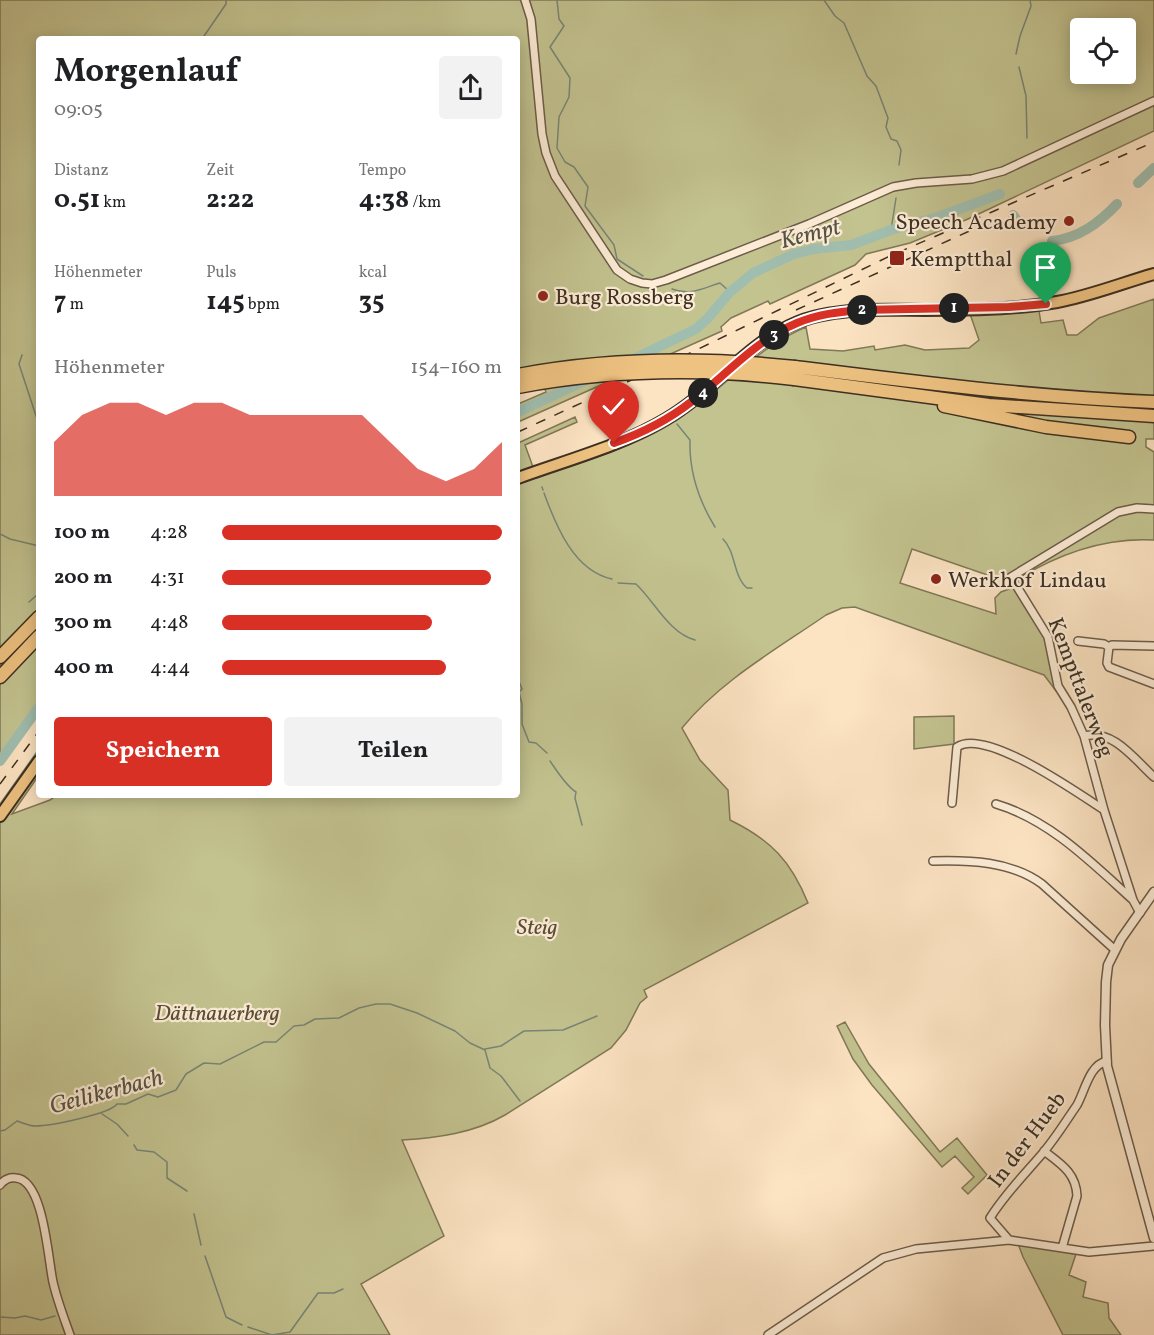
<!DOCTYPE html>
<html lang="de">
<head>
<meta charset="utf-8">
<style>
  :root { --surface:#fff; --page:#f2f2f2; --text:#202124; --muted:#757577; --accent:#d93025 }
  body { margin:0; font-family:Vollkorn,serif; background:var(--page); color:var(--text); height:100vh; display:flex; flex-direction:column; font-size:22px; white-space:nowrap }
  * { box-sizing:border-box; margin:0 }
  p { font-size:20px; color:var(--muted) }
  .icon { flex:none; width:33px; height:33px; fill:none; stroke:currentColor; stroke-width:2; stroke-linecap:round; stroke-linejoin:round }
  .map { position:relative; flex:1; overflow:hidden }
  .side { position:absolute; left:36px; top:36px; width:484px; height:762px; display:flex; flex-direction:column; background:var(--surface); border-radius:6px; box-shadow:0 3px 15px #0003 }
  .side>* { flex:none }
  .buttons { position:absolute; left:1070px; top:18px; display:grid; gap:12px }
  .buttons a { display:grid; place-items:center; width:66px; height:66px; border-radius:6px; background:var(--surface); box-shadow:0 3px 15px #0003; font-size:30px }
  .pin { position:absolute; display:grid; place-items:center; width:51px; height:51px; color:#fff; margin:-62px -26px; border-radius:50% 50% 50% 0; rotate:-45deg; box-shadow:0 0 6px #0007 }
  .pin .icon { rotate:45deg }
  .km { position:absolute; width:30px; height:30px; margin:-15px; border-radius:50%; background:#222; color:#fff; font-size:16px; line-height:30px; text-align:center }
  .round { display:grid; place-items:center; flex:none; width:63px; height:63px; border-radius:6px; background:var(--page) }
  .head { display:flex; align-items:center; justify-content:space-between; height:102px; padding:0 18px }
  h1 { font-size:33px; font-weight:700; line-height:45px }
  .figures { display:grid; grid-template-columns:repeat(3,1fr); gap:9px; height:102px; padding:6px 18px }
  .figures div { display:grid; align-content:center }
  .figures b { font-size:26px; font-weight:700 }
  .figures small { font-size:16px; font-weight:400 }
  .figures p { font-size:16px }
  .chart { height:168px; padding:12px 18px }
  .chart p { display:flex; justify-content:space-between }
  .chart svg { width:100%; height:108px; margin-top:6px; fill:var(--accent); opacity:.7 }
  .action { display:flex; gap:12px; margin-top:auto; padding:12px 18px }
  .action a { flex:1; height:69px; border-radius:6px; background:var(--accent); color:#fff; font-size:24px; font-weight:700; line-height:69px; text-align:center }
  .action a+a { background:var(--page); color:var(--text) }
  ul { padding:0 18px; list-style:none; font-size:20px }
  li { display:grid; grid-template-columns:96px 72px 1fr; align-items:center; height:45px }
  li i { height:15px; border-radius:8px; background:var(--accent) }
  .map>svg:first-child { display:block }
  .green { fill:#c3c390; stroke:#807958; stroke-width:1.5; fill-rule:evenodd }
  .lines { fill:none; stroke-linecap:round; stroke-linejoin:round }
  .stream { stroke:#788576; stroke-width:1.5 }
  .river { stroke:#a0beaf; stroke-width:10 }
  .minor-casing { stroke:#6d5c49; stroke-width:10 }
  .tertiary-casing { stroke:#6d5c49; stroke-width:11 }
  .primary-casing { stroke:#3d2f21; stroke-width:14 }
  .motorway-casing { stroke:#3d2f21; stroke-width:15 }
  .minor { stroke:#fdedd7; stroke-width:7 }
  .tertiary { stroke:#fdedd7; stroke-width:8 }
  .primary { stroke:#eec281; stroke-width:10 }
  .motorway { stroke:#eec281; stroke-width:12 }
  .rail { stroke:#3d2f21; stroke-width:1.5; stroke-dasharray:10 10; stroke-linecap:butt }
  .motorway-bridge-casing { stroke:#3d2f21; stroke-width:15; stroke-linecap:butt }
  .motorway-bridge { stroke:#eec281; stroke-width:12 }
  .route-casing { stroke:#fff; stroke-width:12 }
  .route { stroke:#d93025; stroke-width:8 }
  .poi-dot { fill:#8f2418; stroke:#fdedd7; stroke-width:2 }
  .labels { text-anchor:middle; stroke-width:4.5; stroke-linejoin:round; paint-order:stroke }
  .poi-label { font-size:22px; fill:#3d2f21; stroke:#fdedd7; text-anchor:start }
  .street-label { font-size:22px; fill:#3d2f21; stroke:#fdedd7 }
  .park-label { font-size:22px; font-style:italic; fill:#584d37; stroke:#fdedd7 }
  .water-label { font-size:24px; font-style:italic; fill:#565344; stroke:#fdedd7 }
</style>
</head>
<body>
<div class="map">
<svg width="1154" height="1335" viewBox="0 0 1154 1335">
  <rect width="100%" height="100%" fill="#fce3c2"/>
  <filter id="stains"><feTurbulence type="fractalNoise" baseFrequency=".00333" numOctaves="4"/><feColorMatrix values="0 0 0 0 .2 0 0 0 0 .09 0 0 0 0 .02 0 0 0 .5 -.17"/></filter>
  <radialGradient id="worn" r=".72"><stop offset=".6" stop-color="#630" stop-opacity="0"/><stop offset="1" stop-color="#630" stop-opacity=".3"/></radialGradient>
  <!-- green -->
  <path class="green" d="M 0,0 L 1154,0 L 1154,131 L 968,219 L 910,243 L 866,254 L 855,265 L 770,304 L 768,301 L 731,318 L 721,327 L 722,331 L 518,422 L 518,404 L 546,392 L 540,378 L 518,387 L 518,39 L 39,39 L 39,702 L 0,758 ZM 1080,28 L 1125,28 L 1125,74 L 1080,74 Z
    M 1154,299 L 1154,439 L 1146,439 L 1146,447 L 1154,452 L 1154,540 C 1104,537 1056,555 1014,581 L 1011,577 L 996,578 L 912,549 L 900,583 L 996,614 L 995,598 L 1001,592 L 1017,586 L 1048,637 L 1062,694 L 1056,691 L 1044,675 L 855,607 L 842,608 L 826,615 C 777,649 720,681 682,728 L 700,760 L 728,790 L 730,820 C 771,840 791,861 808,903 L 644,990 L 647,997 L 640,1003 L 626,1030 L 611,1048 L 505,1115 C 474,1133 437,1138 402,1140 L 444,1236 L 361,1284 L 390,1335 L 0,1335 L 0,816 L 39,761 L 39,775 L 12,814 L 50,800 L 57,795 L 518,795 L 518,443 L 575,417 L 577,422 L 525,445 L 537,478 C 584,461 635,447 677,420 C 722,391 755,348 806,327 L 810,349 L 843,351 L 874,346 L 875,350 L 905,345 L 925,350 L 969,348 L 979,340 L 968,308 L 1056,302 L 1057,308 L 1039,311 L 1041,323 L 1063,320 L 1067,335 L 1077,335 L 1099,318 Z
    M 954,716 L 954,744 L 914,749 L 914,717 Z
    M 845,1022 L 869,1064 L 940,1152 L 957,1138 L 987,1175 L 968,1194 L 962,1188 L 974,1177 L 955,1156 L 942,1167 L 872,1085 L 853,1059 L 837,1026 Z
    M 1017,1241 L 1077,1251 L 1069,1275 L 1086,1282 L 1083,1297 L 1108,1303 L 1109,1318 L 1121,1335 L 1063,1335 L 1023,1257 Z"/>
  <g class="lines">
    <!-- stream -->
    <path class="stream" d="M 557,0 L 559,19 L 564,26 L 550,47 L 570,78 L 569,97 L 559,117 L 557,148 L 565,162 L 574,167 L 588,187 L 585,206 L 614,245 L 617,259 L 643,276
      M 824,0 L 835,16 L 844,23 L 867,76 L 876,86 L 888,118 L 886,127 L 891,139 L 897,141 L 901,150 L 899,165
      M 202,39 L 226,4 L 226,0
      M 1016,54 L 1020,36 L 1031,6 L 1030,0
      M 1019,67 L 1026,96 L 1027,138
      M 891,230 L 896,198
      M 672,289 C 690,296 703,288 720,283 L 730,292
      M 22,355 L 19,364 L 39,425
      M 677,424 L 690,440 C 689,470 699,501 715,527
      M 542,487 L 543,490
      M 544,493 C 556,526 574,571 612,579
      M 0,534 L 10,539 L 39,546
      M 723,539 C 736,552 733,576 747,588 L 752,588
      M 618,583 L 636,584 C 655,602 669,633 695,640
      M 29,602 L 39,593
      M 518,679 L 522,689 L 519,692 L 522,704 L 522,724 L 529,742 L 536,743 L 547,753
      M 550,761 C 557,771 566,786 576,792 L 575,798 L 582,825
      M 0,804 L 39,749
      M 485,1049 L 501,1046 L 524,1031 L 563,1030 L 597,1016
      M 102,1114 L 117,1124 L 128,1136
      M 0,1131 L 5,1130 L 17,1121 C 23,1123 30,1126 35,1126 C 50,1126 110,1114 117,1104 L 126,1104 L 148,1094 L 158,1097 L 176,1090 L 186,1074 L 204,1063 L 220,1064 L 264,1042 L 276,1042 L 294,1026 L 304,1025 L 315,1019 L 339,1018 L 359,1008 L 376,1004 L 390,1004 L 417,1013 L 455,1031 L 470,1043 L 485,1050 L 490,1068 L 501,1076 L 520,1101
      M 134,1145 L 137,1150 L 154,1152 L 167,1162 L 167,1178 L 187,1191
      M 194,1214 L 201,1245
      M 205,1256 L 226,1317 L 242,1325
      M 0,1317 L 15,1318 L 25,1316 L 41,1320 L 55,1316
      M 248,1327 L 272,1335 L 290,1332 L 318,1293 L 334,1293 L 343,1289"/>
    <!-- river -->
    <path class="river" d="M 1138,183 L 1154,168
      M 1013,215 L 1016,219
      M 1052,241 C 1079,238 1099,223 1117,204
      M 627,362 L 696,329 L 708,318 L 730,292 L 753,273 L 794,254 L 814,249 L 851,245 L 891,230 L 938,217 L 1000,194
      M 518,412 L 591,378
      M 0,761 L 39,707"/>
    <!-- minor casing -->
    <g class="minor-casing">
      <path id="minor" d="M 525,0 L 531,19 L 542,134 L 546,153 L 555,176 L 617,270 L 630,279 L 642,283 L 652,284 L 666,280 L 809,224 L 893,187 L 916,183 L 972,179 L 1003,171 L 1154,101
        M 1078,641 L 1104,644 L 1109,647 L 1112,645 L 1154,646
        M 1109,647 L 1107,663 L 1109,667 L 1154,684
        M 1084,736 C 1114,729 1134,759 1154,777
        M 952,803 L 957,747 C 985,727 1079,794 1104,810
        M 996,804 C 1050,820 1092,863 1133,900 L 1140,913
        M 933,861 C 969,860 1011,861 1042,884 L 1114,949
        M 1133,900 L 1104,810 L 1084,736 L 1071,707 L 1058,686 L 1048,637 L 1011,577 L 1118,512 L 1137,508 L 1154,509
        M 1044,1151 C 1061,1164 1076,1173 1077,1196 L 1062,1248
        M 0,1185 C 4,1180 9,1177 16,1178 C 44,1180 48,1260 53,1282 C 57,1300 64,1318 70,1335
        M 1009,1240 L 990,1218 C 1005,1194 1024,1175 1042,1154 C 1055,1139 1066,1121 1077,1105 C 1085,1091 1089,1065 1107,1061
        M 768,1335 L 883,1258 L 916,1249 L 1009,1240 L 1089,1252 L 1154,1246"/>
    </g>
    <!-- tertiary casing -->
    <g class="tertiary-casing">
      <path id="tertiary" d="M 1154,892 L 1121,939 L 1108,965 L 1106,982 L 1105,1025 L 1107,1066 L 1154,1238"/>
    </g>
    <!-- primary casing -->
    <g class="primary-casing">
      <path id="primary" d="M 518,478 C 567,460 621,446 666,419 C 713,392 746,343 798,322 C 818,314 839,312 860,310 C 923,309 996,313 1057,302 C 1090,296 1122,283 1154,274
        M 0,816 L 39,761"/>
    </g>
    <!-- motorway casing -->
    <g class="motorway-casing">
      <path id="motorway" d="M 795,367 C 915,382 1033,397 1154,402
        M 794,379 L 989,405 L 1154,416
        M 944,406 L 1046,427 L 1129,437
        M 0,657 L 39,617
        M 0,677 L 39,636"/>
    </g>
    <!-- minor -->
    <use href="#minor" class="minor"/>
    <!-- tertiary -->
    <use href="#tertiary" class="tertiary"/>
    <!-- primary -->
    <use href="#primary" class="primary"/>
    <!-- motorway -->
    <use href="#motorway" class="motorway"/>
    <!-- rail -->
    <path class="rail" d="M 796,310 L 987,223
      M 518,432 L 688,354 L 892,255 L 1154,142
      M 0,784 L 39,731"/>
    <!-- motorway-bridge casing -->
    <g class="motorway-bridge-casing">
      <path id="motorway-bridge" d="M 518,375 C 609,358 702,357 795,367
        M 518,387 C 609,370 702,368 794,379"/>
    </g>
    <!-- motorway-bridge -->
    <use href="#motorway-bridge" class="motorway-bridge"/>
  </g>
  <g class="lines">
    <!-- route casing -->
    <g class="route-casing">
      <path id="route" d="M 614,443 C 642,433 668,420 691,402 C 726,375 756,340 797,323 C 818,314 839,312 860,310 L 1009,307 L 1046,304"/>
    </g>
    <!-- route -->
    <use href="#route" class="route"/>
  </g>
  <!-- markers -->
  <g class="poi-dot">
    <circle cx="1069" cy="221" r="6"/>
    <rect x="889" y="250" width="16" height="16" rx="3"/>
    <circle cx="543" cy="296" r="6"/>
    <circle cx="936" cy="579" r="6"/>
  </g>
  <g class="labels">
    <!-- poi labels -->
    <g class="poi-label">
      <text x="1057" y="229" text-anchor="end">Speech Academy</text>
      <text x="910" y="266">Kemptthal</text>
      <text x="555" y="304">Burg Rossberg</text>
      <text x="948" y="587">Werkhof Lindau</text>
    </g>
    <!-- street labels -->
    <g class="street-label">
      <text transform="translate(1082 687) rotate(69)" y="8">Kempttalerweg</text>
      <text transform="translate(1026 1139) rotate(-53)" y="8">In der Hueb</text>
    </g>
    <!-- park labels -->
    <g class="park-label">
      <text x="537" y="934">Steig</text>
      <text x="217" y="1020">Dättnauerberg</text>
    </g>
    <!-- water labels -->
    <g class="water-label">
      <text transform="translate(810 233) rotate(-14)" y="8">Kempt</text>
      <text transform="translate(106 1091) rotate(-15)" y="8">Geilikerbach</text>
    </g>
  </g>
  <rect width="100%" height="100%" filter="url(#stains)"/>
  <rect width="100%" height="100%" fill="url(#worn)"/>
</svg>
<div class="buttons">
<a><svg class="icon" aria-label="locate" viewBox="0 0 24 24"><circle cx="12" cy="12" r="6"/><path d="M12 2v4M12 18v4M2 12h4M18 12h4"/></svg></a>
</div>
<div class="pin" style="left:1046px;top:304px;background:#1e9e55"><svg class="icon" aria-label="arrive" viewBox="0 0 24 24"><path d="M6 21V4h12l-3 4 3 4H6"/></svg></div>
<div class="pin" style="left:614px;top:443px;background:#d93025"><svg class="icon" aria-label="check" viewBox="0 0 24 24"><path d="M5 12l5 5 9-10"/></svg></div>
<b class="km" style="left:954px;top:308px">1</b>
<b class="km" style="left:862px;top:310px">2</b>
<b class="km" style="left:774px;top:335px">3</b>
<b class="km" style="left:703px;top:393px">4</b>
<section class="side">
<div class="head"><div><h1>Morgenlauf</h1><p>09:05</p></div><a class="round"><svg class="icon" aria-label="share" viewBox="0 0 24 24"><path d="M12 15V3M7 8l5-5 5 5M5 13v7h14v-7"/></svg></a></div>
<div class="figures">
<div><p>Distanz</p><b>0.51<small> km</small></b></div>
<div><p>Zeit</p><b>2:22</b></div>
<div><p>Tempo</p><b>4:38<small> /km</small></b></div>
</div>
<div class="figures">
<div><p>Höhenmeter</p><b>7<small> m</small></b></div>
<div><p>Puls</p><b>145<small> bpm</small></b></div>
<div><p>kcal</p><b>35</b></div>
</div>
<div class="chart"><p><span>Höhenmeter</span>154–160 m</p>
<svg viewBox="0 0 160 44" preserveAspectRatio="none"><path d="M0 44V22L10 11L20 6L30 6L40 11L50 6L60 6L70 11L80 11L90 11L100 11L110 11L120 22L130 33L140 38L150 33L160 22V44z"/></svg>
</div>
<ul>
<li><b>100 m</b>4:28<i style="width:100%"></i></li>
<li><b>200 m</b>4:31<i style="width:96%"></i></li>
<li><b>300 m</b>4:48<i style="width:75%"></i></li>
<li><b>400 m</b>4:44<i style="width:80%"></i></li>
</ul>
<div class="action"><a>Speichern</a><a>Teilen</a></div>
</section>
</div>
</body>
</html>
